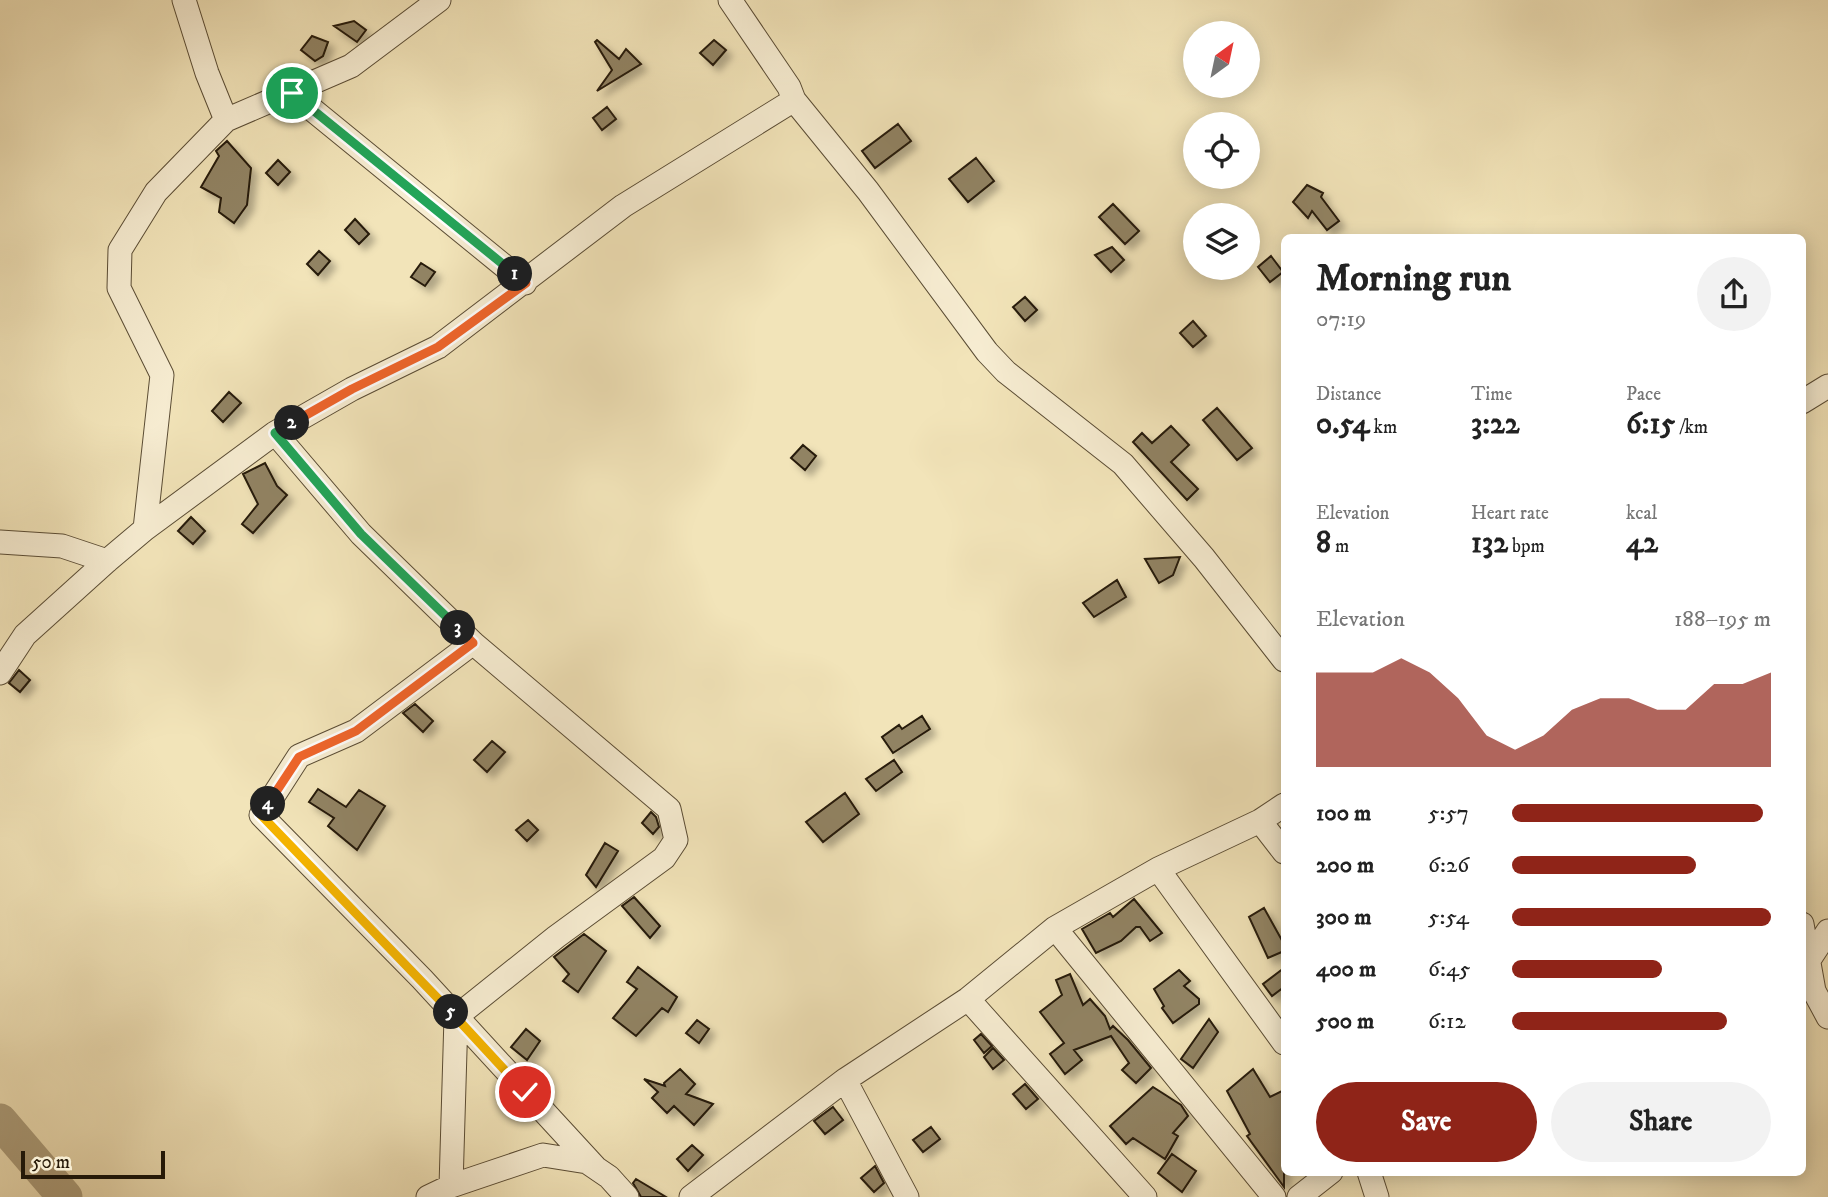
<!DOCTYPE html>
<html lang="en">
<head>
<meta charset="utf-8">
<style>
  :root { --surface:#fff; --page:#f2f2f2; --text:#222; --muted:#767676; --accent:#8f2418 }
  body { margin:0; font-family:"IM FELL DW Pica",serif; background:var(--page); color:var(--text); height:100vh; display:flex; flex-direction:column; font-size:26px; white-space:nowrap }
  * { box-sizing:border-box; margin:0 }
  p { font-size:23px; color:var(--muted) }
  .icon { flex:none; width:38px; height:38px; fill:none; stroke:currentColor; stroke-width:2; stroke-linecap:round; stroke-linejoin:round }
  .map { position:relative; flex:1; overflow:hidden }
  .panel { position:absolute; left:1281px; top:234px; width:525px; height:942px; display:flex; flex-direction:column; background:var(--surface); border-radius:10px; box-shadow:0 4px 18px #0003 }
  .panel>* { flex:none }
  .needle { width:46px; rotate:33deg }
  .controls { position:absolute; left:1183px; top:21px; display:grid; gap:14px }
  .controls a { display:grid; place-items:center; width:77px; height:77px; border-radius:50%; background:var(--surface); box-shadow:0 4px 18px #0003; font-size:35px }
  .scale { position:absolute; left:21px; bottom:18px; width:144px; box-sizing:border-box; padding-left:7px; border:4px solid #271a08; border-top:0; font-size:19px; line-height:24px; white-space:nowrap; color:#271a08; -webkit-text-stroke:5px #f7edd2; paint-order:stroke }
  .pin { position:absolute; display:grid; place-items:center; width:60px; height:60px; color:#fff; margin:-30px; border:4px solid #fff; border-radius:50%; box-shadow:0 2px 7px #0007 }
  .km { position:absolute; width:35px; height:35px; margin:-18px; border-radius:50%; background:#222; color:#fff; font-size:19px; line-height:35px; text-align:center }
  .round { display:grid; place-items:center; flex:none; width:74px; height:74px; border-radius:37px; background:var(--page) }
  .headline { display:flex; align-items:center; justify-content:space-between; height:119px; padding:0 35px }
  h1 { font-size:38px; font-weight:700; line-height:52px }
  .figures { display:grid; grid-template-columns:repeat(3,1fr); gap:10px; height:119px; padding:7px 35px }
  .figures div { display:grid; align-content:center }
  .figures b { font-size:30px; font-weight:700 }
  .figures small { font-size:19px; font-weight:400 }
  .figures p { font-size:19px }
  .chart { height:196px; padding:14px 35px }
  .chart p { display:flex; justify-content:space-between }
  .chart svg { width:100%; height:126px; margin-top:7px; fill:var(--accent); opacity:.7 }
  .primary-button { display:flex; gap:14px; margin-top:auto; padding:14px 35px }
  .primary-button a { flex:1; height:80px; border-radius:42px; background:var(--accent); color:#fff; font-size:28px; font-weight:700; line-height:80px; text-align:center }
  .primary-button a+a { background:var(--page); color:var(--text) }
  ul { padding:0 35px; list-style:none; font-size:23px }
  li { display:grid; grid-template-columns:112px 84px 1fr; align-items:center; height:52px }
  li i { height:18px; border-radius:9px; background:var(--accent) }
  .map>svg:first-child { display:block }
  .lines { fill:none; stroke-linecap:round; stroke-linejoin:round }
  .river { stroke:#ad9f7d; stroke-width:35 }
  .building { fill:#918364; stroke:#271a08; stroke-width:2; filter:url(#shadow) }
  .minor-casing { stroke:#5a4c34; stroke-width:25 }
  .minor { stroke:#f7edd2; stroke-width:23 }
  .split-1-casing { stroke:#fff; stroke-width:14 }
  .split-2-casing { stroke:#fff; stroke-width:14 }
  .split-3-casing { stroke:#fff; stroke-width:14 }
  .split-4-casing { stroke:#fff; stroke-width:14 }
  .split-5-casing { stroke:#fff; stroke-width:14 }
  .split-6-casing { stroke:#fff; stroke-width:14 }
  .split-1 { stroke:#22a559; stroke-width:9 }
  .split-2 { stroke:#f0652b; stroke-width:9 }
  .split-3 { stroke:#22a559; stroke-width:9 }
  .split-4 { stroke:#f0652b; stroke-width:9 }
  .split-5 { stroke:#f5b400; stroke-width:9 }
  .split-6 { stroke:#f5b400; stroke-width:9 }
</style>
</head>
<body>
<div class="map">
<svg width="1828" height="1197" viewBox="0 0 1828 1197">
  <defs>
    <filter id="shadow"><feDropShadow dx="6" dy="6" stdDeviation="3.5" flood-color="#0004"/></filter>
  </defs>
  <rect width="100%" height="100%" fill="#f2e4b9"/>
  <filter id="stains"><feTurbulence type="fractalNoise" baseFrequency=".00286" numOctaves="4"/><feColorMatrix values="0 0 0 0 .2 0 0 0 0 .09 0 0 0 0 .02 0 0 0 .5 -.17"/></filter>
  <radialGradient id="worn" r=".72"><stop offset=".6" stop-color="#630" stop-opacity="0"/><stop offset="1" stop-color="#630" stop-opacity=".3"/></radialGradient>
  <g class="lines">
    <!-- river -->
    <path class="river" d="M 0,1121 L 65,1197"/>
  </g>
  <!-- building -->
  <path class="building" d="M 354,21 L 366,30 L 357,42 L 334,26 Z
    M 312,36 L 328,42 L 323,56 L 315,61 L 301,50 Z
    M 597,40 L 619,59 L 626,49 L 641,64 L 597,91 L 612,70 L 595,42 Z
    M 714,40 L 726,50 L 713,65 L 700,53 Z
    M 607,107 L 616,119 L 602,130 L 593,118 Z
    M 898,124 L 911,141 L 875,168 L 862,151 Z
    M 227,141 L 251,168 L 247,205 L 234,223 L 219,212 L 221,198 L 201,187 L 219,156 L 216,151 Z
    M 976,158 L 994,181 L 968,202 L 949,179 Z
    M 278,160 L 290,172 L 278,185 L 266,173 Z
    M 1307,185 L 1323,193 L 1321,197 L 1339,221 L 1327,230 L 1312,211 L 1308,218 L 1293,202 Z
    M 1113,204 L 1139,231 L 1125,244 L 1099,217 Z
    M 355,219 L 369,234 L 359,244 L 345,230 Z
    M 1112,247 L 1124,260 L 1111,272 L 1095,255 Z
    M 319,251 L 330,261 L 318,275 L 307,264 Z
    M 1271,256 L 1283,272 L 1270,282 L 1258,267 Z
    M 421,263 L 435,272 L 425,286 L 411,277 Z
    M 1025,297 L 1037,310 L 1025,321 L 1013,307 Z
    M 1193,321 L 1206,336 L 1193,347 L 1180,333 Z
    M 229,392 L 241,403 L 223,422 L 212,411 Z
    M 1217,408 L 1252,448 L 1237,460 L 1203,420 Z
    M 1171,426 L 1189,445 L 1171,462 L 1198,489 L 1187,500 L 1133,442 L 1142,433 L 1152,443 Z
    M 803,445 L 816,456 L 805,470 L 791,458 Z
    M 265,463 L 277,486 L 287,495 L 253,533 L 242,524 L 258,504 L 243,474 Z
    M 191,517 L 205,531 L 193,544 L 178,531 Z
    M 1180,557 L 1173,575 L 1159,583 L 1145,559 Z
    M 1117,580 L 1126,597 L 1094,617 L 1083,603 Z
    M 19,670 L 30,680 L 20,692 L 9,683 Z
    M 415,704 L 433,721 L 423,732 L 403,713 Z
    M 922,716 L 930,729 L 893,753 L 882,737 L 899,725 L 902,729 Z
    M 492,741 L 505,752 L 487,772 L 474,760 Z
    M 894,760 L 902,772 L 876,791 L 866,779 Z
    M 318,789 L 346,807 L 359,790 L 385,806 L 357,850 L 328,826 L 334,818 L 309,802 Z
    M 845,793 L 859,814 L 823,842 L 806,822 Z
    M 651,812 L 656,817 L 659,827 L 653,834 L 642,823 Z
    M 528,820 L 538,830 L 527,841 L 516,830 Z
    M 605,843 L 618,851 L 596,887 L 586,875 Z
    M 634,897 L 660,926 L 650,938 L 622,906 Z
    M 1134,899 L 1162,933 L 1150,941 L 1140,927 L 1136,927 L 1121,941 L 1096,953 L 1082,929 L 1110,913 L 1113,917 Z
    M 1264,908 L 1284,944 L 1284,951 L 1268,958 L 1249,917 Z
    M 584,934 L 606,951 L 578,992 L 563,981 L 569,974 L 554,957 Z
    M 638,967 L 677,997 L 668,1012 L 662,1008 L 636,1036 L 613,1018 L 637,989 L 627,982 Z
    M 1284,968 L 1284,987 L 1272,996 L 1263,984 Z
    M 1179,970 L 1190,981 L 1184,986 L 1199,999 L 1199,1004 L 1173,1023 L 1162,1008 L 1164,1006 L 1154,989 Z
    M 1070,974 L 1083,1005 L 1090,999 L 1105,1016 L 1110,1029 L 1113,1026 L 1128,1040 L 1151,1068 L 1136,1083 L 1122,1070 L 1129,1063 L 1111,1036 L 1074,1050 L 1082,1060 L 1065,1074 L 1050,1054 L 1064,1043 L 1040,1012 L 1062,995 L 1056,980 Z
    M 1209,1019 L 1218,1032 L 1193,1068 L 1181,1059 Z
    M 697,1020 L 709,1029 L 699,1043 L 686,1033 Z
    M 526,1029 L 540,1041 L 527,1060 L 511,1047 Z
    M 981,1034 L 992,1046 L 984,1053 L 974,1040 Z
    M 993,1048 L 1004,1060 L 993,1069 L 984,1057 Z
    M 680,1069 L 695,1084 L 686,1094 L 713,1104 L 694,1125 L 674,1106 L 667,1113 L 652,1098 L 658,1092 L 644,1079 L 665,1086 L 664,1083 Z
    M 1253,1069 L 1270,1097 L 1284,1090 L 1284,1187 L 1247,1136 L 1250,1134 L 1227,1091 Z
    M 1025,1084 L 1038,1099 L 1026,1109 L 1013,1094 Z
    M 1153,1087 L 1181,1105 L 1188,1116 L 1173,1133 L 1178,1136 L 1165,1159 L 1133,1138 L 1126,1144 L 1110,1126 Z
    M 833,1107 L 843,1120 L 825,1134 L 814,1121 Z
    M 931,1127 L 940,1139 L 923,1152 L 913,1140 Z
    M 692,1145 L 703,1155 L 688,1171 L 677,1159 Z
    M 1172,1154 L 1196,1171 L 1182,1192 L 1158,1173 Z
    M 875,1166 L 884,1183 L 874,1192 L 861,1178 Z
    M 636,1179 L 666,1197 L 641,1197 L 633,1183 Z"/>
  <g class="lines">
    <!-- minor casing -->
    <g class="minor-casing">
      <path id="minor" d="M 184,0 L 207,73 L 226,120
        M 730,0 L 789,87 L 794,100 L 868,191 L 987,352 L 1006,372 L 1123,464 L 1204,558 L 1284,660
        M 292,93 L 525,283
        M 1802,402 L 1828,386
        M 275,433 L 361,534 L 473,643 L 669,809 L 676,840 L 664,858 L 556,937 L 456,1017 L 451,1186
        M 145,529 L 162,375 L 119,288 L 120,250 L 156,192 L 226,120 L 351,66 L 439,0
        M 0,542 L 62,546 L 107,561
        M 473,643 L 356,731 L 299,756 L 261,815 L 422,979 L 595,1167
        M 0,673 L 25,635 L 107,561 L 145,529 L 275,433 L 352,389 L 438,347 L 623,206 L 794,100
        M 1260,821 L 1284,852
        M 1158,869 L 1284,1043
        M 1802,924 L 1814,991 L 1828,1017
        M 1055,928 L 1274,1197
        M 1809,960 L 1828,931
        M 968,999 L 1145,1197
        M 845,1080 L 907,1197
        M 1369,1172 L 1377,1197
        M 428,1197 L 451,1186 L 543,1155 L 587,1162 L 609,1177 L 627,1197
        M 691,1197 L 845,1080 L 968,999 L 1055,928 L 1158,869 L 1260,821 L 1284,805
        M 1299,1197 L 1331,1172"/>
    </g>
    <!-- minor -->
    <use href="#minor" class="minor"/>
  </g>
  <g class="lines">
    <!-- split-1 casing -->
    <g class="split-1-casing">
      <path id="split-1" d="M 292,93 L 515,274"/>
    </g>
    <!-- split-2 casing -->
    <g class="split-2-casing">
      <path id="split-2" d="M 292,423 L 352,389 L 438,347 L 526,283 L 515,274"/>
    </g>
    <!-- split-3 casing -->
    <g class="split-3-casing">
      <path id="split-3" d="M 292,423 L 275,433 L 361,534 L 458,628"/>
    </g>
    <!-- split-4 casing -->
    <g class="split-4-casing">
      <path id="split-4" d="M 268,804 L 299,757 L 356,731 L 473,643 L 458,628"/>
    </g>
    <!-- split-5 casing -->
    <g class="split-5-casing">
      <path id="split-5" d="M 268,804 L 261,815 L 451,1012"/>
    </g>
    <!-- split-6 casing -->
    <g class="split-6-casing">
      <path id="split-6" d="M 451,1012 L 525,1092"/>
    </g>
    <!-- split-1 -->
    <use href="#split-1" class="split-1"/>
    <!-- split-2 -->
    <use href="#split-2" class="split-2"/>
    <!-- split-3 -->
    <use href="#split-3" class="split-3"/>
    <!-- split-4 -->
    <use href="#split-4" class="split-4"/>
    <!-- split-5 -->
    <use href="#split-5" class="split-5"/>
    <!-- split-6 -->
    <use href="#split-6" class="split-6"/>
  </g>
  <rect width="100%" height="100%" filter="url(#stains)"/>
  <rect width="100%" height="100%" fill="url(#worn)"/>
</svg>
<div class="controls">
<a><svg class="needle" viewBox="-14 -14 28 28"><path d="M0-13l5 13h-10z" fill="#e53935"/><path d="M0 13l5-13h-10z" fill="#767676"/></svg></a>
<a><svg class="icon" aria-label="locate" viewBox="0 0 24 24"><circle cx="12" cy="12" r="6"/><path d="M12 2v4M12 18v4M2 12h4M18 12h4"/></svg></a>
<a><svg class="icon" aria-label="layers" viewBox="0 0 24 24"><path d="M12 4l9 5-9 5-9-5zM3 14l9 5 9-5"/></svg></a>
</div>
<div class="scale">50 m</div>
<div class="pin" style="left:292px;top:93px;background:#1e9e55"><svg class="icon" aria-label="arrive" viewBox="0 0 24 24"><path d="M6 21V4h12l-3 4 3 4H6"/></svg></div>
<div class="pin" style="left:525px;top:1092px;background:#d93025"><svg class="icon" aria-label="check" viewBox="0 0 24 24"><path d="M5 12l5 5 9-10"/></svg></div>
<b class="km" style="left:515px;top:274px">1</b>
<b class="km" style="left:292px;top:423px">2</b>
<b class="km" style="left:458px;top:628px">3</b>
<b class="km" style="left:268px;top:804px">4</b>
<b class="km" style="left:451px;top:1012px">5</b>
<section class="panel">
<div class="headline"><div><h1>Morning run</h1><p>07:19</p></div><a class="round"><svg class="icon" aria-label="share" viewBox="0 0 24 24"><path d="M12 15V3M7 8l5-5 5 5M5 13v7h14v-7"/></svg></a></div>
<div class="figures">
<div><p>Distance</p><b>0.54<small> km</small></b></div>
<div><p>Time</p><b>3:22</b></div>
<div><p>Pace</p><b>6:15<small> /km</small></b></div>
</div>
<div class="figures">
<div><p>Elevation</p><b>8<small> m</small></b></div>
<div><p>Heart rate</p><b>132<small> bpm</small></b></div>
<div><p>kcal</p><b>42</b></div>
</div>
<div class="chart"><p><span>Elevation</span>188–195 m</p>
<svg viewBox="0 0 160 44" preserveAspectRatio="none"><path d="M0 44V11L10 11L20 11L30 6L40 11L50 20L60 33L70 38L80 33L90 24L100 20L110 20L120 24L130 24L140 15L150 15L160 11V44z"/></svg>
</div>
<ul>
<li><b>100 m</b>5:57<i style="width:97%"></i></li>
<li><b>200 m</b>6:26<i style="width:71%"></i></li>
<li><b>300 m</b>5:54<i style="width:100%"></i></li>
<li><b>400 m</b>6:45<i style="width:58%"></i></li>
<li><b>500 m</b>6:12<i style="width:83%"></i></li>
</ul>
<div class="primary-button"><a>Save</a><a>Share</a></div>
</section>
</div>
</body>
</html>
